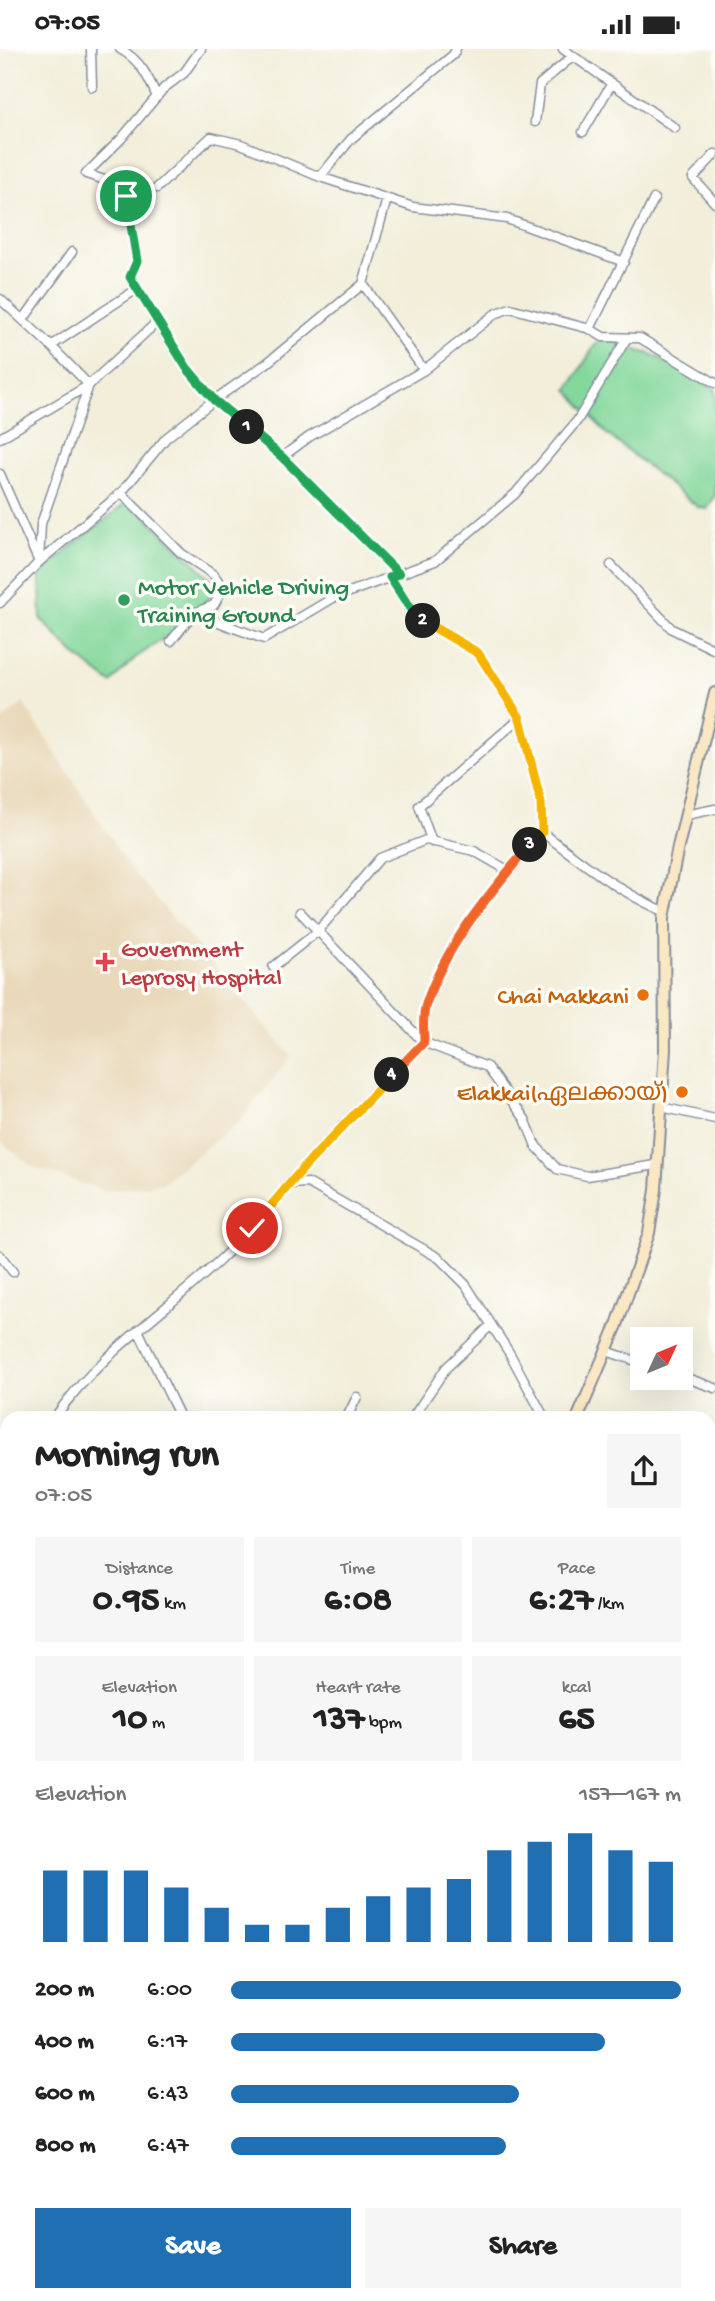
<!DOCTYPE html>
<html lang="en">
<head>
<meta charset="utf-8">
<style>
  :root { --surface:#fff; --page:#f6f6f6; --text:#222; --muted:#767676; --accent:#1f6fb2 }
  body { margin:0; font-family:"Gochi Hand","Noto Sans Malayalam",sans-serif; background:var(--page); color:var(--text); height:100vh; display:flex; flex-direction:column; font-size:26px; white-space:nowrap }
  * { box-sizing:border-box; margin:0 }
  p { font-size:23px; color:var(--muted) }
  .icon { flex:none; width:38px; height:38px; fill:none; stroke:currentColor; stroke-width:2; stroke-linecap:round; stroke-linejoin:round }
  .map { position:relative; flex:1; overflow:hidden }
  .details { position:absolute; left:0px; top:1362px; width:716px; height:891px; display:flex; flex-direction:column; background:var(--surface); border-radius:21px 21px 0 0; box-shadow:0 7px 28px #0002 }
  .details>* { flex:none }
  .needle { width:46px; rotate:46deg }
  .controls { position:absolute; left:630px; top:1278px; display:grid; gap:14px }
  .controls a { display:grid; place-items:center; width:63px; height:63px; border-radius:0px; background:var(--surface); box-shadow:0 7px 28px #0002; font-size:35px }
  .pin { position:absolute; display:grid; place-items:center; width:60px; height:60px; color:#fff; margin:-30px; border:4px solid #fff; border-radius:50%; box-shadow:0 2px 7px #0007 }
  .km { position:absolute; width:35px; height:35px; margin:-18px; border-radius:50%; background:#222; color:#fff; font-size:19px; line-height:35px; text-align:center }
  .round { display:grid; place-items:center; flex:none; width:74px; height:74px; border-radius:0px; background:var(--page) }
  .headline { display:flex; align-items:center; justify-content:space-between; height:119px; padding:0 35px }
  h1 { font-size:38px; font-weight:800; line-height:52px }
  .figures { display:grid; grid-template-columns:repeat(3,1fr); gap:10px; height:119px; padding:7px 35px }
  .figures div { display:grid; align-content:center; border-radius:0px; background:var(--page); text-align:center }
  .figures b { font-size:35px; font-weight:800 }
  .figures small { font-size:19px; font-weight:400 }
  .figures p { font-size:19px }
  .chart { height:196px; padding:14px 35px }
  .chart p { display:flex; justify-content:space-between }
  .chart svg { width:100%; height:126px; margin-top:7px; stroke:var(--accent); stroke-width:6 }
  .cta { display:flex; gap:14px; margin-top:auto; padding:14px 35px }
  .cta a { flex:1; height:80px; border-radius:0px; background:var(--accent); color:#fff; font-size:28px; font-weight:800; line-height:80px; text-align:center }
  .cta a+a { background:var(--page); color:var(--text) }
  ul { padding:0 35px; list-style:none; font-size:23px }
  li { display:grid; grid-template-columns:112px 84px 1fr; align-items:center; height:52px }
  li i { height:18px; border-radius:9px; background:var(--accent) }
  .status { display:flex; justify-content:space-between; align-items:center; height:49px; padding:0 35px; background:var(--surface); direction:ltr }
  .status svg { height:19px; fill:currentColor }
  .map>svg:first-child { display:block }
  .built { fill:#e9d9ba }
  .green { fill:#84d89b; stroke:#50847c; stroke-width:2 }
  .lines { fill:none; stroke-linecap:round; stroke-linejoin:round }
  .street-casing { stroke:#868e9c; stroke-width:11 }
  .secondary-casing { stroke:#868e9c; stroke-width:14 }
  .street { stroke:#fff; stroke-width:8 }
  .secondary { stroke:#fae7c3; stroke-width:10 }
  .split-1-casing { stroke:#fff; stroke-width:14 }
  .split-2-casing { stroke:#fff; stroke-width:14 }
  .split-3-casing { stroke:#fff; stroke-width:14 }
  .split-4-casing { stroke:#fff; stroke-width:14 }
  .split-5-casing { stroke:#fff; stroke-width:14 }
  .split-1 { stroke:#22a559; stroke-width:9 }
  .split-2 { stroke:#22a559; stroke-width:9 }
  .split-3 { stroke:#f5b400; stroke-width:9 }
  .split-4 { stroke:#f0652b; stroke-width:9 }
  .split-5 { stroke:#f5b400; stroke-width:9 }
  .leisure-dot { fill:#2e9e5b; stroke:#fdfcf7; stroke-width:2.5 }
  .health-dot { fill:#e0444e; stroke:#fdfcf7; stroke-width:2.5 }
  .food-dot { fill:#e8710a; stroke:#fdfcf7; stroke-width:2.5 }
  .labels { text-anchor:middle; stroke-width:7; stroke-linejoin:round; paint-order:stroke }
  .leisure-label { font-size:24px; fill:#27864d; stroke:#fdfcf7; text-anchor:start }
  .health-label { font-size:24px; fill:#be3a42; stroke:#fdfcf7; text-anchor:start }
  .food-label { font-size:24px; fill:#c56008; stroke:#fdfcf7; text-anchor:end }
</style>
</head>
<body>
<div class="status"><b>07:05</b><svg viewBox="0 0 49 12"><path d="M0 12V9h3v3zM5 12V6h3v6zM10 12V3h3v9zM15 12V0h3v12zM26 1h20v11H26zM47 4h2v5h-2z"/></svg></div>
<div class="map">
<svg width="715" height="2252" viewBox="0 0 715 2252">
  <rect width="100%" height="100%" fill="#fdfcf7"/>
  <filter id="ink" filterUnits="userSpaceOnUse"><feTurbulence type="fractalNoise" baseFrequency=".0143" numOctaves="2"/><feDisplacementMap in="SourceGraphic" scale="14" xChannelSelector="R" yChannelSelector="G"/><feConvolveMatrix kernelMatrix="1 2 1 2 8 2 1 2 1" color-interpolation-filters="sRGB"/></filter>
  <filter id="wash" filterUnits="userSpaceOnUse"><feTurbulence type="fractalNoise" baseFrequency=".00686" numOctaves="4" result="noise"/><feDisplacementMap in="SourceGraphic" scale="28" xChannelSelector="R" yChannelSelector="G"/><feGaussianBlur stdDeviation="1.57" result="paint"/><feColorMatrix in="noise" values="0 0 0 0 0 0 0 0 0 0 0 0 0 0 0 0 0 1.4 0 .05"/><feComposite in="paint" operator="in"/></filter>
  <g filter="url(#wash)">
    <rect width="100%" height="100%" fill="#f2eeda"/>
    <!-- built -->
    <path class="built" d="M 23,654 L 130,819 L 291,1007 L 240,1072 L 162,1134 L 104,1142 L 31,1117 L 0,1092 L 0,673 Z"/>
    <!-- green -->
    <path class="green" d="M 603,288 L 625,298 L 651,305 L 715,340 L 715,447 L 707,460 L 698,458 L 606,384 L 568,341 L 595,296 Z
      M 129,452 L 220,538 L 178,580 L 135,609 L 111,634 L 73,604 L 41,570 L 40,527 L 75,494 Z"/>
  </g>
  <g filter="url(#ink)">
    <g class="lines">
      <!-- street casing -->
      <g class="street-casing">
        <path id="street" d="M 91,0 L 92,38
          M 120,0 C 140,11 148,27 157,48
          M 201,0 L 184,24 L 164,39 L 121,90 L 86,125 L 111,133 L 126,147 L 137,212 L 130,228 L 163,283 L 187,319 L 214,351 L 282,408 L 399,525
          M 563,0 L 675,79
          M 535,73 L 540,35 L 573,7
          M 583,83 L 612,34
          M 715,105 L 693,129 L 715,154
          M 320,128 L 351,90 L 453,6 L 456,0
          M 157,139 L 211,88 L 241,95 L 320,128 L 413,158 L 507,170 L 624,213
          M 654,150 L 590,280 L 603,288 L 640,289 L 715,334
          M 363,235 L 387,150
          M 0,250 L 51,297
          M 23,271 L 72,203
          M 0,389 L 89,336 L 51,297 L 137,240
          M 282,408 L 309,388 L 424,321 L 495,265 L 510,259 L 590,280
          M 0,425 L 38,511
          M 121,444 L 181,504 L 214,526 L 223,539 L 214,556 L 194,564 L 171,592
          M 39,513 L 41,475 L 89,336 L 157,273
          M 611,516 L 672,580 L 715,601
          M 390,528 L 415,567 L 478,604 L 520,669 L 541,754 L 542,783 L 490,845 L 446,908 L 425,957 L 423,993 L 487,1018 L 525,1070 L 536,1097 L 557,1120 L 587,1127 L 656,1116
          M 0,554 L 39,513 L 121,444 L 166,389 L 214,351 L 267,314 L 363,235 L 424,321
          M 194,564 L 264,590 L 333,549 L 435,512 L 515,445 L 577,372 L 627,289
          M 686,766 L 715,760
          M 542,783 C 581,813 620,844 666,863
          M 432,793 L 419,757 L 520,669
          M 273,918 L 318,882 L 380,809 L 426,791 L 474,802 L 509,822
          M 661,1058 L 715,1070
          M 289,1135 L 308,1134 L 439,1209 L 466,1236 L 510,1305 L 544,1368
          M 0,1206 L 13,1223
          M 138,1281 L 180,1368
          M 606,1302 L 642,1314
          M 681,1327 L 715,1339
          M 55,1368 C 99,1305 165,1263 220,1211 C 251,1181 277,1148 306,1116 C 344,1074 384,1034 423,993 L 300,863
          M 347,1368 L 357,1348
          M 413,1368 L 446,1319 L 491,1276
          M 0,1436 L 7,1429
          M 709,1506 L 715,1505
          M 709,1527 L 715,1525
          M 709,1666 L 715,1677
          M 709,1802 L 715,1800
          M 0,1842 L 7,1840
          M 0,2115 L 7,2109
          M 0,2121 L 7,2130
          M 146,2245 L 152,2252
          M 315,2245 L 325,2252
          M 603,2252 L 605,2245"/>
      </g>
      <!-- secondary casing -->
      <g class="secondary-casing">
        <path id="secondary" d="M 578,1368 L 617,1276 L 649,1184 L 656,1141 L 665,1000 L 664,869 L 678,798 L 715,644
          M 0,1517 L 7,1523
          M 0,1529 L 7,1536
          M 709,1891 L 715,1894
          M 709,1901 L 715,1904"/>
      </g>
      <!-- street -->
      <use href="#street" class="street"/>
      <!-- secondary -->
      <use href="#secondary" class="secondary"/>
    </g>
  </g>
  <g class="lines" filter="url(#ink)">
    <!-- split-1 casing -->
    <g class="split-1-casing">
      <path id="split-1" d="M 126,147 L 137,212 L 130,228 L 187,319 L 214,351 L 247,378"/>
    </g>
    <!-- split-2 casing -->
    <g class="split-2-casing">
      <path id="split-2" d="M 247,378 L 282,408 L 399,525 L 390,528 L 415,567 L 423,572"/>
    </g>
    <!-- split-3 casing -->
    <g class="split-3-casing">
      <path id="split-3" d="M 423,572 L 478,604 L 520,669 L 541,754 L 542,783 L 530,796"/>
    </g>
    <!-- split-4 casing -->
    <g class="split-4-casing">
      <path id="split-4" d="M 392,1026 L 424,993 C 424,981 422,966 426,955 C 446,895 490,844 530,796"/>
    </g>
    <!-- split-5 casing -->
    <g class="split-5-casing">
      <path id="split-5" d="M 252,1179 L 305,1117 L 392,1026"/>
    </g>
    <!-- split-1 -->
    <use href="#split-1" class="split-1"/>
    <!-- split-2 -->
    <use href="#split-2" class="split-2"/>
    <!-- split-3 -->
    <use href="#split-3" class="split-3"/>
    <!-- split-4 -->
    <use href="#split-4" class="split-4"/>
    <!-- split-5 -->
    <use href="#split-5" class="split-5"/>
  </g>
  <!-- markers -->
  <circle class="leisure-dot" cx="124" cy="551" r="7"/>
  <path class="health-dot" d="M101.5 902.5h7v7h7v7h-7v7h-7v-7h-7v-7h7z"/>
  <g class="food-dot">
    <circle cx="643" cy="946" r="7"/>
    <circle cx="682" cy="1043" r="7"/>
  </g>
  <g class="labels">
    <!-- leisure labels -->
    <g class="leisure-label">
      <text x="138" y="545">Motor Vehicle Driving<tspan x="138" dy="28">Training Ground</tspan></text>
    </g>
    <!-- health labels -->
    <g class="health-label">
      <text x="121" y="907">Government<tspan x="121" dy="28">Leprosy Hospital</tspan></text>
    </g>
    <!-- food labels -->
    <g class="food-label">
      <text x="629" y="954">Chai Makkani</text>
      <text x="668" y="1051">Elakkai(ഏലക്കായ്)</text>
    </g>
  </g>
</svg>
<div class="controls">
<a><svg class="needle" viewBox="-14 -14 28 28"><path d="M0-13l5 13h-10z" fill="#e53935"/><path d="M0 13l5-13h-10z" fill="#767676"/></svg></a>
</div>
<div class="pin" style="left:126px;top:147px;background:#1e9e55"><svg class="icon" aria-label="arrive" viewBox="0 0 24 24"><path d="M6 21V4h12l-3 4 3 4H6"/></svg></div>
<div class="pin" style="left:252px;top:1179px;background:#d93025"><svg class="icon" aria-label="check" viewBox="0 0 24 24"><path d="M5 12l5 5 9-10"/></svg></div>
<b class="km" style="left:247px;top:378px">1</b>
<b class="km" style="left:423px;top:572px">2</b>
<b class="km" style="left:530px;top:796px">3</b>
<b class="km" style="left:392px;top:1026px">4</b>
<section class="details">
<div class="headline"><div><h1>Morning run</h1><p>07:05</p></div><a class="round"><svg class="icon" aria-label="share" viewBox="0 0 24 24"><path d="M12 15V3M7 8l5-5 5 5M5 13v7h14v-7"/></svg></a></div>
<div class="figures">
<div><p>Distance</p><b>0.95<small> km</small></b></div>
<div><p>Time</p><b>6:08</b></div>
<div><p>Pace</p><b>6:27<small> /km</small></b></div>
</div>
<div class="figures">
<div><p>Elevation</p><b>10<small> m</small></b></div>
<div><p>Heart rate</p><b>137<small> bpm</small></b></div>
<div><p>kcal</p><b>65</b></div>
</div>
<div class="chart"><p><span>Elevation</span>157–167 m</p>
<svg viewBox="0 0 160 44" preserveAspectRatio="none"><path d="M5 44V19M15 44V19M25 44V19M35 44V25M45 44V32M55 44V38M65 44V38M75 44V32M85 44V28M95 44V25M105 44V22M115 44V12M125 44V9M135 44V6M145 44V12M155 44V16"/></svg>
</div>
<ul>
<li><b>200 m</b>6:00<i style="width:100%"></i></li>
<li><b>400 m</b>6:17<i style="width:83%"></i></li>
<li><b>600 m</b>6:43<i style="width:64%"></i></li>
<li><b>800 m</b>6:47<i style="width:61%"></i></li>
</ul>
<div class="cta"><a>Save</a><a>Share</a></div>
</section>
</div>
</body>
</html>
